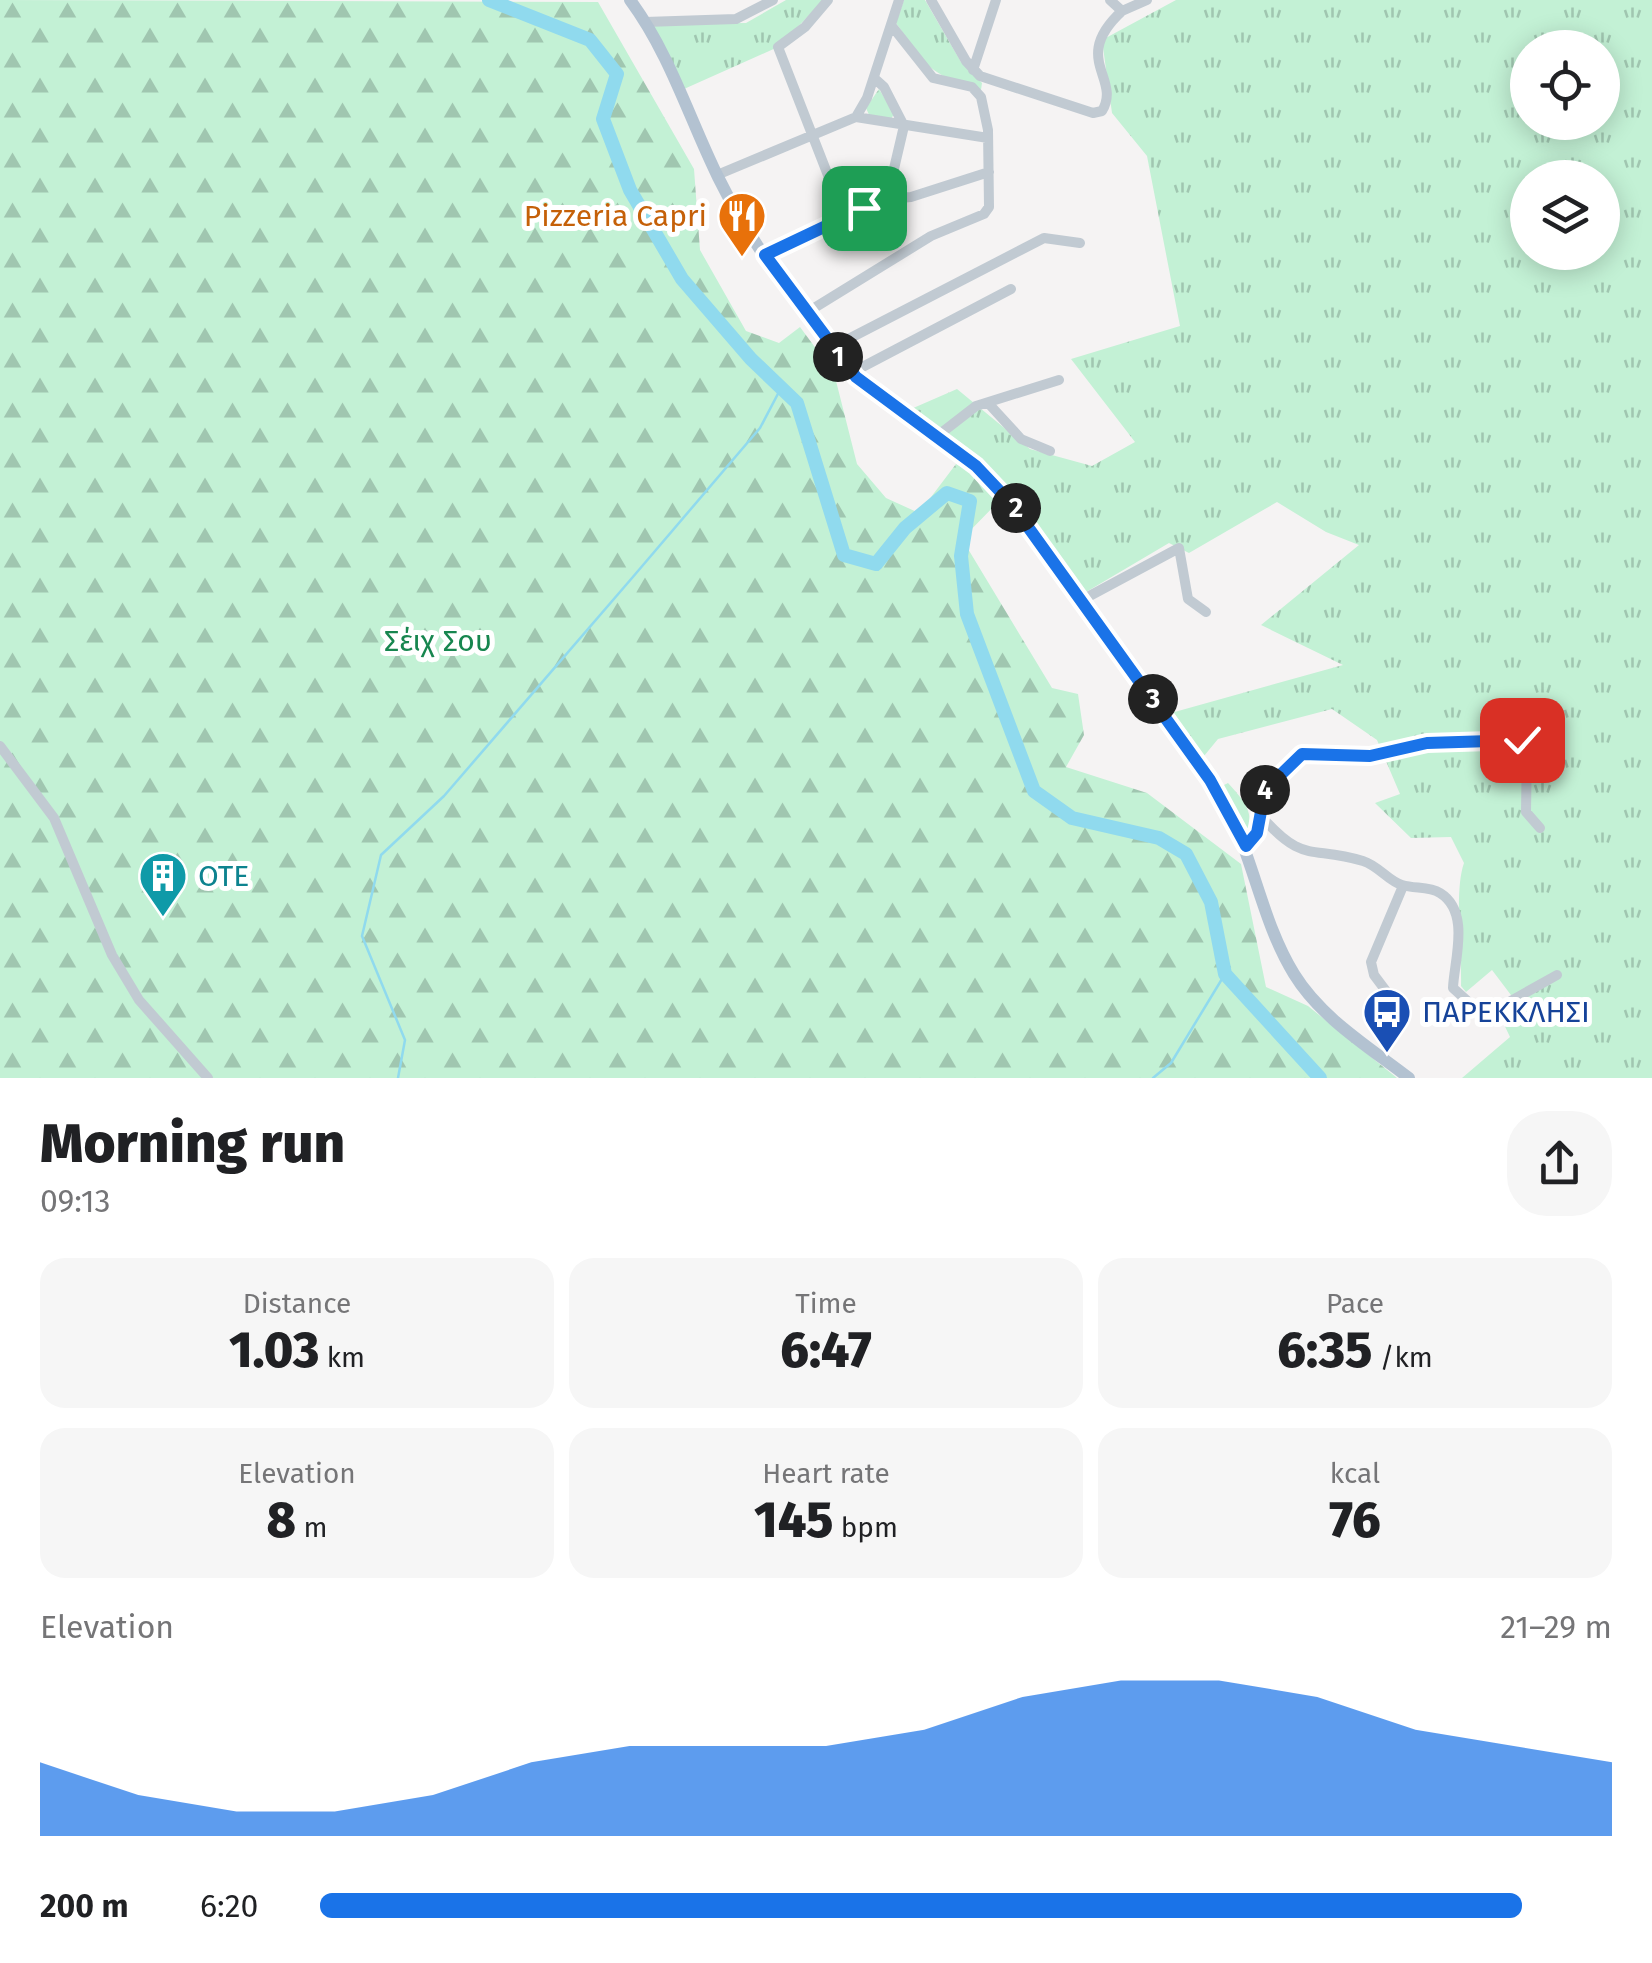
<!DOCTYPE html>
<html lang="en">
<head>
<meta charset="utf-8">
<style>
  :root { --surface:#fff; --page:#f6f6f6; --text:#202124; --muted:#757577; --accent:#1a73e8 }
  body { margin:0; font-family:"Fira Sans",sans-serif; background:var(--page); color:var(--text); height:100vh; display:flex; flex-direction:column; font-size:38px; white-space:nowrap }
  * { box-sizing:border-box; margin:0 }
  p { font-size:32px; color:var(--muted) }
  .icon { flex:none; width:55px; height:55px; fill:none; stroke:currentColor; stroke-width:2; stroke-linecap:round; stroke-linejoin:round }
  .map { position:relative; height:1078px; overflow:hidden }
  .panel { display:flex; flex-direction:column; background:var(--surface); flex:1 }
  .panel>* { flex:none }
  .buttons { position:absolute; left:1510px; top:30px; display:grid; gap:20px }
  .buttons a { display:grid; place-items:center; width:110px; height:110px; border-radius:50%; background:var(--surface); box-shadow:0 5px 25px #0003; font-size:50px }
  .pin { position:absolute; display:grid; place-items:center; width:85px; height:85px; color:#fff; margin:-42px; border-radius:20px; box-shadow:0 5px 15px #0006 }
  .km { position:absolute; width:50px; height:50px; margin:-25px; border-radius:50%; background:#222; color:#fff; font-size:28px; line-height:50px; text-align:center }
  .round { display:grid; place-items:center; flex:none; width:105px; height:105px; border-radius:40px; background:var(--page) }
  .headline { display:flex; align-items:center; justify-content:space-between; height:170px; padding:0 40px }
  h1 { font-size:55px; font-weight:800; line-height:75px }
  .figures { display:grid; grid-template-columns:repeat(3,1fr); gap:15px; height:170px; padding:10px 40px }
  .figures div { display:grid; align-content:center; border-radius:25px; background:var(--page); text-align:center }
  .figures b { font-size:50px; font-weight:800 }
  .figures small { font-size:28px; font-weight:400 }
  .figures p { font-size:28px }
  .chart { height:280px; padding:20px 40px }
  .chart p { display:flex; justify-content:space-between }
  .chart svg { width:100%; height:180px; margin-top:10px; fill:var(--accent); opacity:.7 }
  ul { padding:0 40px; list-style:none; font-size:32px }
  li { display:grid; grid-template-columns:160px 120px 1fr; align-items:center; height:75px }
  li i { height:25px; border-radius:12px; background:var(--accent) }
  .map>svg:first-child { display:block }
  .grass { fill:url(#grass-tufts); fill-rule:evenodd }
  .forest { fill:url(#forest-firs) }
  .lines { fill:none; stroke-linecap:round; stroke-linejoin:round }
  .stream { stroke:#90daee; stroke-width:2.5 }
  .river { stroke:#90daee; stroke-width:14 }
  .minor { stroke:#c1cad2; stroke-width:10 }
  .major { stroke:#b3c2d1; stroke-width:12 }
  .route-casing { stroke:#fff; stroke-width:20 }
  .route { stroke:#1a73e8; stroke-width:12 }
  .labels { text-anchor:middle; stroke-width:10; stroke-linejoin:round; paint-order:stroke }
  .food-label { font-size:30px; fill:#c56008; stroke:#fff; text-anchor:end }
  .park-label { font-size:30px; fill:#17864f; stroke:#fff }
  .culture-label { font-size:30px; fill:#0d838f; stroke:#fff; text-anchor:start }
  .transit-label { font-size:30px; fill:#164399; stroke:#fff; text-anchor:start }
</style>
</head>
<body>
<div class="map">
<svg width="1652" height="1078" viewBox="0 0 1652 1078">
  <defs>
    <pattern id="grass-tufts" width="24" height="20" patternUnits="userSpaceOnUse" patternTransform="scale(2.5)"><rect width="24" height="20" fill="#c3f1d5"/><path d="M3 7l-1-3M5 7V3M7 7l1-3M15 17l-1-3M17 17v-4M19 17l1-3" fill="none" stroke="#a0c6b0"/></pattern>
    <pattern id="forest-firs" width="22" height="20" patternUnits="userSpaceOnUse" patternTransform="scale(2.5)"><rect width="22" height="20" fill="#c3f1d5"/><path d="M5 1l3.5 6h-7zM16 11l3.5 6h-7z" fill="#a0c6b0"/></pattern>
  </defs>
  <rect width="100%" height="100%" fill="#f5f3f3"/>
  <!-- grass -->
  <path class="grass" d="M 786,0 L 824,0 L 778,47 L 684,89 L 651,24 L 746,23 Z
    M 904,0 L 925,0 L 961,62 L 982,83 L 981,90 C 928,74 927,67 896,23 Z
    M 1176,0 L 1652,0 L 1652,1078 L 1462,1078 L 1510,1037 L 1500,1016 L 1517,1003 L 1492,970 L 1466,992 L 1461,986 C 1462,951 1454,891 1464,863 L 1451,837 L 1411,838 L 1375,803 L 1400,794 L 1377,740 L 1332,709 L 1218,739 L 1204,756 L 1222,786 L 1228,783 C 1243,800 1257,813 1245,835 L 1191,748 L 1195,745 L 1171,713 L 1343,665 L 1261,625 L 1359,545 L 1326,532 L 1277,502 L 1189,553 L 1169,543 L 1081,595 L 1004,484 L 911,409 L 957,389 L 1030,449 L 1092,466 L 1135,442 L 1071,359 L 1180,326 L 1147,156 L 1112,113 L 1102,40 ZM 1528,48 L 1602,48 L 1602,122 L 1528,122 ZM 1528,178 L 1602,178 L 1602,252 L 1528,252 Z
    M 879,89 L 894,114 L 891,119 L 870,117 L 866,108 Z"/>
  <!-- forest -->
  <path class="forest" d="M 0,0 L 598,2 L 694,169 L 700,250 L 746,331 L 779,343 L 800,327 L 834,373 L 857,464 L 886,498 L 919,513 L 956,464 L 980,478 L 999,501 L 962,539 L 1052,688 L 1078,694 L 1084,735 L 1066,767 L 1147,793 L 1241,864 L 1266,987 L 1308,1006 L 1397,1078 L 0,1078 Z"/>
  <g class="lines">
    <!-- stream -->
    <path class="stream" d="M 398,1078 L 405,1040 L 362,936 L 381,855 L 444,796 L 632,578 L 760,428 L 781,388
      M 1153,1078 L 1171,1063 L 1225,974"/>
    <!-- river -->
    <path class="river" d="M 489,0 L 590,40 L 617,74 L 603,119 L 630,190 L 682,279 L 751,359 L 797,403 L 844,555 L 876,564 L 905,528 L 947,493 L 970,501 L 961,556 L 967,614 L 1034,791 L 1072,818 L 1159,838 L 1186,854 L 1211,902 L 1225,974 L 1320,1078"/>
    <!-- minor -->
    <path class="minor" d="M 828,0 L 805,27 L 778,47 L 845,219
      M 931,0 L 966,61 L 980,76 L 1093,113 L 1102,111 C 1122,78 1070,59 1122,11
      M 1110,0 L 1122,11 L 1147,0
      M 645,22 L 736,19 L 773,0
      M 973,70 L 996,0
      M 856,117 L 988,138
      M 856,117 L 867,98 L 899,0
      M 717,175 L 856,117
      M 888,191 L 900,198 L 911,197 L 989,172
      M 765,255 L 845,219 L 889,190 L 904,126 L 884,87 L 874,78
      M 806,313 L 931,236 L 984,214 L 989,207 L 988,130 L 981,97 L 972,87 L 933,78 L 891,25
      M 831,348 L 1044,238 L 1080,243
      M 851,373 L 1011,289
      M 989,404 L 1021,439 L 1050,451
      M 936,437 L 976,406 L 1059,380
      M 1082,600 L 1179,548 L 1188,599 L 1206,612
      M 0,746 L 54,818 L 112,955 L 139,1000 L 208,1078
      M 1261,816 L 1265,790 L 1302,754 L 1370,756 L 1427,743 L 1522,740 L 1527,746 L 1526,812 L 1540,828
      M 1246,846 L 1255,837 L 1261,816 C 1304,865 1310,845 1363,861 C 1379,866 1388,881 1402,885 C 1415,889 1429,886 1440,893 C 1471,912 1454,961 1453,988 L 1484,1016 L 1557,975
      M 1389,995 L 1374,975 L 1371,962 L 1403,886"/>
    <!-- major -->
    <path class="major" d="M 630,0 C 670,54 689,118 718,177 C 748,238 791,295 831,349 C 879,413 959,441 1010,502 L 1219,794 C 1253,850 1260,919 1294,974 C 1321,1018 1369,1047 1409,1078"/>
  </g>
  <g class="lines">
    <!-- route casing -->
    <g class="route-casing">
      <path id="route" d="M 864,208 L 765,255 L 856,377 L 976,466 L 1010,502 L 1210,780 L 1246,846 L 1257,833 L 1265,790 L 1302,754 L 1370,756 L 1427,743 L 1522,740"/>
    </g>
    <!-- route -->
    <use href="#route" class="route"/>
  </g>
  <!-- icons -->
  <defs>
    <g id="restaurant-pin" transform="scale(2.5)"><path d="M0 17L-7.5 6A9.5 9.5 0 1 1 7.5 6Z" fill="#e8710a" stroke="#fff"/><path d="M-5-6h1v4h1v-4h1v4h1v-4h1v5L-1.5 .5V6h-2V.5L-5-1ZM5-6V6H3V1.5H1.5Q1.5-4 5-6Z" fill="#fff"/></g>
    <g id="building-pin" transform="scale(2.5)"><path d="M0 17L-7.5 6A9.5 9.5 0 1 1 7.5 6Z" fill="#0f9aa8" stroke="#fff"/><path d="M-4-6H4V6H1V3H-1V6H-4ZM-2.5-4.3h1.7v1.8h-1.7ZM.8-4.3h1.7v1.8H.8ZM-2.5-1h1.7V.8h-1.7ZM.8-1h1.7V.8H.8Z" fill="#fff"/></g>
    <g id="bus-pin" transform="scale(2.5)"><path d="M0 17L-7.5 6A9.5 9.5 0 1 1 7.5 6Z" fill="#1a4fb4" stroke="#fff"/><path d="M-5-6H5V4H4V6H2V4H-2V6H-4V4H-5ZM-3.5-4V0h7V-4ZM-3.5 1.2v1.5H-2V1.2ZM2 1.2v1.5H3.5V1.2Z" fill="#fff"/></g>
  </defs>
  <g fill-rule="evenodd">
    <use href="#restaurant-pin" x="742" y="216"/>
    <use href="#building-pin" x="163" y="876"/>
    <use href="#bus-pin" x="1387" y="1012"/>
  </g>
  <g class="labels">
    <!-- food labels -->
    <g class="food-label">
      <text x="707" y="226">Pizzeria Capri</text>
    </g>
    <!-- park labels -->
    <g class="park-label">
      <text x="438" y="651">Σέιχ Σου</text>
    </g>
    <!-- culture labels -->
    <g class="culture-label">
      <text x="198" y="886">ΟΤΕ</text>
    </g>
    <!-- transit labels -->
    <g class="transit-label">
      <text x="1422" y="1022">ΠΑΡΕΚΚΛΗΣΙ</text>
    </g>
  </g>
</svg>
<div class="buttons">
<a><svg class="icon" aria-label="locate" viewBox="0 0 24 24"><circle cx="12" cy="12" r="6"/><path d="M12 2v4M12 18v4M2 12h4M18 12h4"/></svg></a>
<a><svg class="icon" aria-label="layers" viewBox="0 0 24 24"><path d="M12 4l9 5-9 5-9-5zM3 14l9 5 9-5"/></svg></a>
</div>
<div class="pin" style="left:864px;top:208px;background:#1e9e55"><svg class="icon" aria-label="arrive" viewBox="0 0 24 24"><path d="M6 21V4h12l-3 4 3 4H6"/></svg></div>
<div class="pin" style="left:1522px;top:740px;background:#d93025"><svg class="icon" aria-label="check" viewBox="0 0 24 24"><path d="M5 12l5 5 9-10"/></svg></div>
<b class="km" style="left:838px;top:357px">1</b>
<b class="km" style="left:1016px;top:508px">2</b>
<b class="km" style="left:1153px;top:699px">3</b>
<b class="km" style="left:1265px;top:790px">4</b>
</div>
<section class="panel">
<div class="headline"><div><h1>Morning run</h1><p>09:13</p></div><a class="round"><svg class="icon" aria-label="share" viewBox="0 0 24 24"><path d="M12 15V3M7 8l5-5 5 5M5 13v7h14v-7"/></svg></a></div>
<div class="figures">
<div><p>Distance</p><b>1.03<small> km</small></b></div>
<div><p>Time</p><b>6:47</b></div>
<div><p>Pace</p><b>6:35<small> /km</small></b></div>
</div>
<div class="figures">
<div><p>Elevation</p><b>8<small> m</small></b></div>
<div><p>Heart rate</p><b>145<small> bpm</small></b></div>
<div><p>kcal</p><b>76</b></div>
</div>
<div class="chart"><p><span>Elevation</span>21–29 m</p>
<svg viewBox="0 0 160 44" preserveAspectRatio="none"><path d="M0 44V26L10 34L20 38L30 38L40 34L50 26L60 22L70 22L80 22L90 18L100 10L110 6L120 6L130 10L140 18L150 22L160 26V44z"/></svg>
</div>
<ul>
<li><b>200 m</b>6:20<i style="width:93%"></i></li>
</ul>
</section>
</body>
</html>
